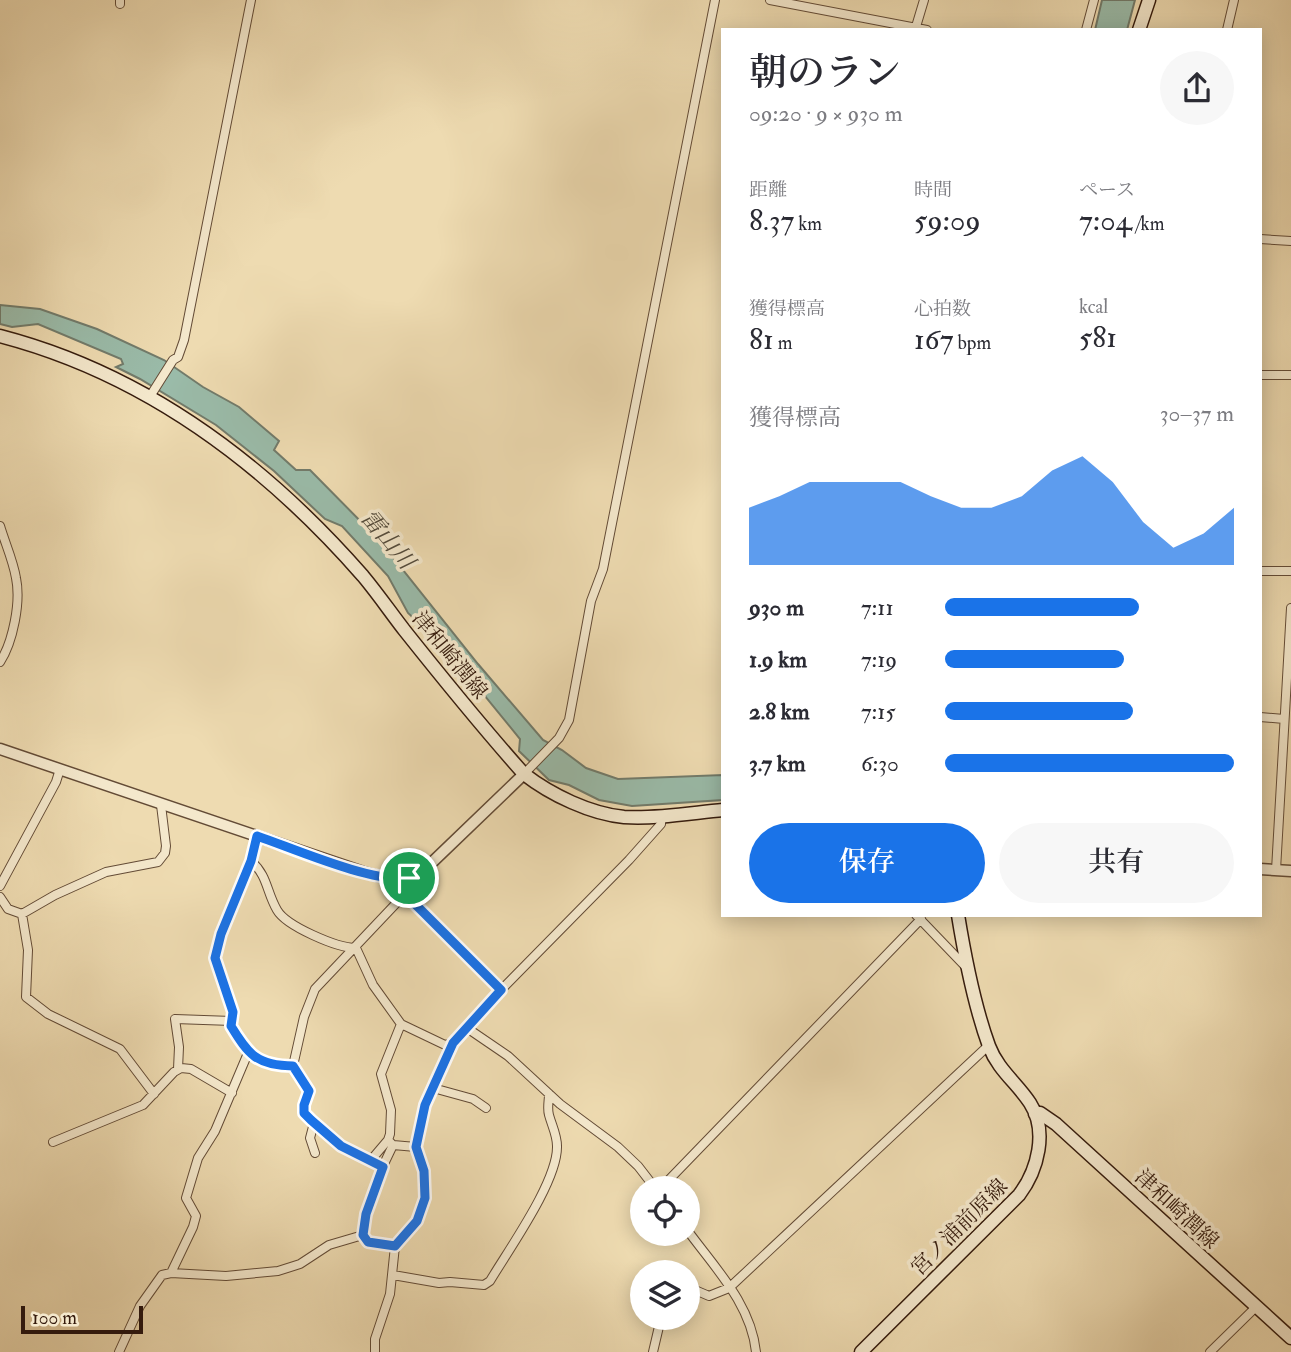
<!DOCTYPE html>
<html lang="ja">
<head>
<meta charset="utf-8">
<style>
  :root { --surface:#fff; --page:#f7f7f7; --text:#2b2b33; --muted:#7c7c81; --accent:#1a73e8 }
  body { margin:0; font-family:"IM FELL Double Pica","Noto Serif JP",serif; background:var(--page); color:var(--text); height:100vh; display:flex; flex-direction:column; font-size:26px; white-space:nowrap }
  * { box-sizing:border-box; margin:0 }
  p { font-size:23px; color:var(--muted) }
  .icon { flex:none; width:38px; height:38px; fill:none; stroke:currentColor; stroke-width:2; stroke-linecap:round; stroke-linejoin:round }
  .map { position:relative; flex:1; overflow:hidden }
  .details { position:absolute; left:721px; top:28px; width:541px; height:889px; display:flex; flex-direction:column; background:var(--surface); border-radius:0px; box-shadow:0 4px 18px #0003 }
  .details>* { flex:none }
  .fabs { position:absolute; left:630px; top:1176px; display:grid; gap:14px }
  .fabs a { display:grid; place-items:center; width:70px; height:70px; border-radius:50%; background:var(--surface); box-shadow:0 4px 18px #0003; font-size:35px }
  .scale { position:absolute; left:21px; bottom:18px; width:122px; box-sizing:border-box; padding-left:7px; border:4px solid #351b0d; border-top:0; font-size:19px; line-height:24px; white-space:nowrap; color:#351b0d; -webkit-text-stroke:5px #f4e8cc; paint-order:stroke }
  .pin { position:absolute; display:grid; place-items:center; width:60px; height:60px; color:#fff; margin:-30px; border:4px solid #fff; border-radius:50%; box-shadow:0 2px 7px #0007 }
  .round { display:grid; place-items:center; flex:none; width:74px; height:74px; border-radius:37px; background:var(--page) }
  .overview { display:flex; align-items:center; justify-content:space-between; height:119px; padding:0 28px }
  h1 { font-size:38px; font-weight:600; line-height:52px }
  .stats { display:grid; grid-template-columns:repeat(3,1fr); gap:10px; height:119px; padding:7px 28px }
  .stats div { display:grid; align-content:center }
  .stats b { font-size:30px; font-weight:600 }
  .stats small { font-size:19px; font-weight:400 }
  .stats p { font-size:19px }
  .chart { height:196px; padding:14px 28px }
  .chart p { display:flex; justify-content:space-between }
  .chart svg { width:100%; height:126px; margin-top:7px; fill:var(--accent); opacity:.7 }
  .button { display:flex; gap:14px; margin-top:auto; padding:14px 28px }
  .button a { flex:1; height:80px; border-radius:42px; background:var(--accent); color:#fff; font-size:28px; font-weight:600; line-height:80px; text-align:center }
  .button a+a { background:var(--page); color:var(--text) }
  ul { padding:0 28px; list-style:none; font-size:23px }
  li { display:grid; grid-template-columns:112px 84px 1fr; align-items:center; height:52px }
  li i { height:18px; border-radius:9px; background:var(--accent) }
  .map>svg:first-child { display:block }
  .water { fill:#9abba9; stroke:#727b6b; stroke-width:2 }
  .lines { fill:none; stroke-linecap:round; stroke-linejoin:round }
  .minor-casing { stroke:#634b36; stroke-width:10 }
  .tertiary-casing { stroke:#634b36; stroke-width:13 }
  .secondary-casing { stroke:#351b0d; stroke-width:15 }
  .minor { stroke:#f4e8cc; stroke-width:8 }
  .tertiary { stroke:#f4e8cc; stroke-width:10 }
  .secondary { stroke:#f4e8cc; stroke-width:12 }
  .route-casing { stroke:#fff; stroke-width:14 }
  .route { stroke:#1a73e8; stroke-width:9 }
  .labels { text-anchor:middle; stroke-width:7; stroke-linejoin:round; paint-order:stroke }
  .street-label { font-size:21px; fill:#351b0d; stroke:#f4e8cc }
  .water-label { font-size:23px; font-style:italic; fill:#534b3c; stroke:#f4e8cc }
</style>
</head>
<body>
<div class="map">
<svg width="1291" height="1352" viewBox="0 0 1291 1352">
  <rect width="100%" height="100%" fill="#eedbb1"/>
  <filter id="stains"><feTurbulence type="fractalNoise" baseFrequency=".00286" numOctaves="4"/><feColorMatrix values="0 0 0 0 .2 0 0 0 0 .09 0 0 0 0 .02 0 0 0 .5 -.17"/></filter>
  <radialGradient id="worn" r=".72"><stop offset=".6" stop-color="#630" stop-opacity="0"/><stop offset="1" stop-color="#630" stop-opacity=".3"/></radialGradient>
  <!-- water -->
  <path class="water" d="M 1102,0 L 1135,0 L 1127,30 L 1095,30 Z
    M 0,305 L 40,309 L 97,329 L 164,360 L 203,387 L 239,407 L 279,441 L 274,450 L 296,470 L 310,470 L 379,540 L 478,664 L 543,740 L 562,750 L 586,768 L 618,779 L 723,775 L 723,800 L 632,806 L 599,800 L 569,785 L 549,780 L 519,751 L 520,739 L 445,647 L 408,613 L 388,576 L 342,526 L 325,519 L 274,471 L 216,425 L 140,379 L 116,367 L 123,364 L 121,359 L 38,324 L 12,327 L 0,324 Z"/>
  <g class="lines">
    <!-- minor casing -->
    <g class="minor-casing">
      <path id="minor" d="M 770,0 L 927,30
        M 120,4 L 120,0
        M 915,30 L 924,0
        M 1086,30 L 1094,0
        M 1227,30 L 1234,0
        M 1260,239 L 1291,241
        M 1260,375 L 1291,375
        M 149,398 L 173,360 L 178,357 L 184,340 L 251,0
        M 0,526 C 5,543 13,560 16,578 C 21,602 13,642 0,662
        M 1260,571 L 1291,571
        M 1260,717 L 1284,719
        M 524,774 L 559,738 L 569,720 L 591,601 L 603,569 L 715,0
        M 257,836 L 251,861 L 221,935 L 215,958 L 233,1012 L 231,1026 C 248,1054 257,1066 293,1066
        M 251,861 C 268,876 266,891 277,910 C 286,926 337,948 356,948
        M 1276,870 L 1291,608
        M 0,886 L 56,782 L 60,769
        M 405,894 L 501,990
        M 0,897 L 8,909 L 22,914 L 55,895 L 106,872 L 158,862 L 165,853 L 166,846 L 161,805
        M 22,914 L 28,950 L 26,997 L 48,1014 L 120,1049 L 154,1094
        M 916,915 L 965,966
        M 356,948 L 373,985 L 401,1024 L 445,1045 L 453,1043
        M 467,1028 L 508,1056 L 560,1104 L 618,1147 L 638,1166 L 655,1188
        M 178,1069 L 179,1047 L 175,1019 L 232,1021
        M 433,1088 L 473,1099 L 486,1108
        M 314,1123 L 310,1138 L 315,1153
        M 53,1142 L 143,1105 L 174,1072 L 181,1068 L 191,1069 L 232,1093
        M 393,1145 L 416,1147
        M 371,1160 L 388,1140 L 390,1134 L 391,1110 L 381,1074 L 401,1024
        M 383,1166 L 393,1145 L 388,1140
        M 661,1188 L 921,919
        M 688,1231 C 715,1268 751,1304 756,1352
        M 363,1235 L 366,1214 L 383,1166 L 341,1146 L 311,1120 L 305,1113 L 304,1105 L 309,1091 L 293,1066 L 304,1017 L 315,989 L 405,894 L 409,888 L 409,879
        M 363,1235 L 368,1242 L 395,1246
        M 171,1273 L 193,1227 L 196,1216 L 186,1198 L 198,1158 L 215,1131 L 248,1053
        M 393,1275 L 439,1283 L 450,1282 L 484,1285 L 490,1281 C 509,1249 558,1181 557,1146 C 557,1135 552,1126 549,1115 C 547,1108 549,1101 549,1094
        M 688,1287 L 709,1296 L 729,1288 L 989,1045
        M 119,1352 L 140,1306 L 162,1275 L 171,1273 L 226,1276 L 278,1271 L 300,1264 L 329,1245 L 363,1235
        M 375,1352 L 375,1339 L 390,1294 L 395,1246 L 417,1221 L 425,1198 L 424,1171 L 416,1147 L 425,1105 L 453,1043 L 501,990 L 629,860 L 661,824 L 662,815
        M 653,1352 L 661,1318
        M 1210,1352 L 1256,1307"/>
    </g>
    <!-- tertiary casing -->
    <g class="tertiary-casing">
      <path id="tertiary" d="M 0,749 L 363,872 C 384,878 400,883 421,873 L 524,774
        M 1260,869 L 1291,871"/>
    </g>
    <!-- secondary casing -->
    <g class="secondary-casing">
      <path id="secondary" d="M 1139,30 L 1149,0
        M 0,336 C 146,374 265,464 363,576 C 378,594 391,613 405,631 C 444,680 483,728 524,774 C 551,795 591,814 624,817 C 657,819 691,813 723,810
        M 1035,1114 L 1040,1113 L 1056,1124 L 1291,1338
        M 861,1352 L 1019,1195 C 1038,1170 1048,1131 1030,1103 C 1017,1083 998,1070 989,1046 C 974,1005 965,958 958,915"/>
    </g>
    <!-- minor -->
    <use href="#minor" class="minor"/>
    <!-- tertiary -->
    <use href="#tertiary" class="tertiary"/>
    <!-- secondary -->
    <use href="#secondary" class="secondary"/>
  </g>
  <g class="lines">
    <!-- route casing -->
    <g class="route-casing">
      <path id="route" d="M 257,836 C 295,849 372,883 409,878 L 405,894 L 501,990 L 453,1043 L 425,1105 L 416,1147 L 424,1171 L 425,1198 L 417,1221 L 395,1246 L 368,1242 L 363,1235 L 366,1214 L 383,1167 L 341,1146 L 311,1120 L 304,1113 L 304,1105 L 309,1091 L 293,1066 C 257,1066 248,1054 231,1026 L 233,1012 L 215,958 L 221,934 L 251,861 Z"/>
    </g>
    <!-- route -->
    <use href="#route" class="route"/>
  </g>
  <g class="labels">
    <!-- street labels -->
    <g class="street-label">
      <text transform="translate(450 655) rotate(51)" y="7">津和崎潤線</text>
      <text transform="translate(1177 1209) rotate(43)" y="7">津和崎潤線</text>
      <text transform="translate(959 1227) rotate(-45)" y="7">宮ノ浦前原線</text>
    </g>
    <!-- water labels -->
    <g class="water-label">
      <text transform="translate(388 539) rotate(50)" y="8">雷山川</text>
    </g>
  </g>
  <rect width="100%" height="100%" filter="url(#stains)"/>
  <rect width="100%" height="100%" fill="url(#worn)"/>
</svg>
<div class="fabs">
<a><svg class="icon" aria-label="locate" viewBox="0 0 24 24"><circle cx="12" cy="12" r="6"/><path d="M12 2v4M12 18v4M2 12h4M18 12h4"/></svg></a>
<a><svg class="icon" aria-label="layers" viewBox="0 0 24 24"><path d="M12 4l9 5-9 5-9-5zM3 14l9 5 9-5"/></svg></a>
</div>
<div class="scale">100 m</div>
<div class="pin" style="left:409px;top:878px;background:#1e9e55"><svg class="icon" aria-label="arrive" viewBox="0 0 24 24"><path d="M6 21V4h12l-3 4 3 4H6"/></svg></div>
<section class="details">
<div class="overview"><div><h1>朝のラン</h1><p>09:20 · 9 × 930 m</p></div><a class="round"><svg class="icon" aria-label="share" viewBox="0 0 24 24"><path d="M12 15V3M7 8l5-5 5 5M5 13v7h14v-7"/></svg></a></div>
<div class="stats">
<div><p>距離</p><b>8.37<small> km</small></b></div>
<div><p>時間</p><b>59:09</b></div>
<div><p>ペース</p><b>7:04<small> /km</small></b></div>
</div>
<div class="stats">
<div><p>獲得標高</p><b>81<small> m</small></b></div>
<div><p>心拍数</p><b>167<small> bpm</small></b></div>
<div><p>kcal</p><b>581</b></div>
</div>
<div class="chart"><p><span>獲得標高</span>30–37 m</p>
<svg viewBox="0 0 160 44" preserveAspectRatio="none"><path d="M0 44V24L10 20L20 15L30 15L40 15L50 15L60 20L70 24L80 24L90 20L100 11L110 6L120 15L130 29L140 38L150 33L160 24V44z"/></svg>
</div>
<ul>
<li><b>930 m</b>7:11<i style="width:67%"></i></li>
<li><b>1.9 km</b>7:19<i style="width:62%"></i></li>
<li><b>2.8 km</b>7:15<i style="width:65%"></i></li>
<li><b>3.7 km</b>6:30<i style="width:100%"></i></li>
</ul>
<div class="button"><a>保存</a><a>共有</a></div>
</section>
</div>
</body>
</html>
